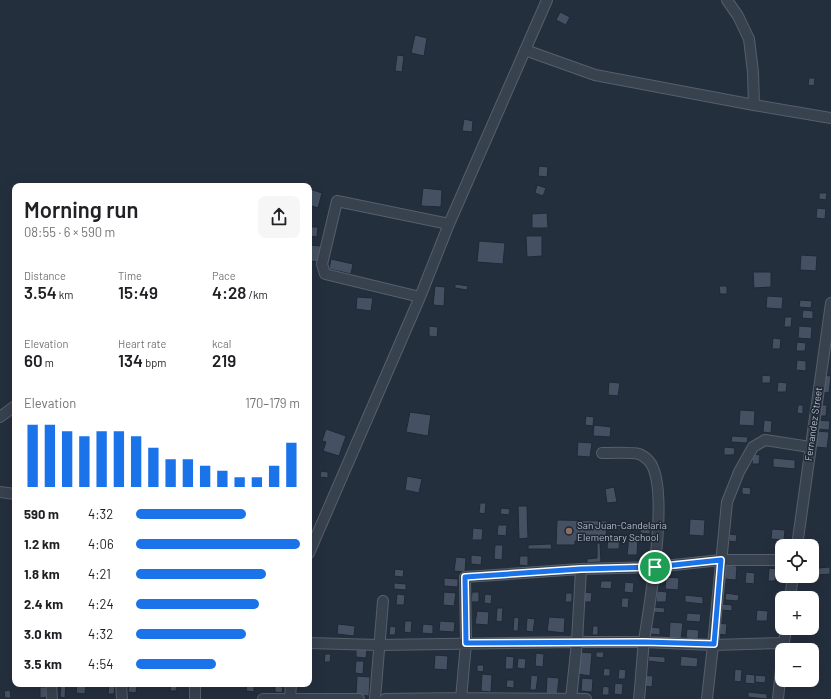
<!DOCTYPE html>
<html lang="en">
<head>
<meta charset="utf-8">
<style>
  :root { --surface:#fff; --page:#f6f6f6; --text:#202124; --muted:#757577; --accent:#1a73e8 }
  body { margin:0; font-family:Barlow,sans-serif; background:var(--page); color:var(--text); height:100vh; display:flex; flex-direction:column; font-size:15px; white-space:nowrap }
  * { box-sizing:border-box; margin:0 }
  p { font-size:13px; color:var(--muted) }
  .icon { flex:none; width:22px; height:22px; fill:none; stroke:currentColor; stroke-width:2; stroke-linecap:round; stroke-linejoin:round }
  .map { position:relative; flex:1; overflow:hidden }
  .side { position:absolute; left:12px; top:183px; width:300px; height:504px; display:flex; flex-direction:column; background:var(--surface); border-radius:8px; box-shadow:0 4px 16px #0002 }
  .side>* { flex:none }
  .controls { position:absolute; left:775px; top:539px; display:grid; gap:8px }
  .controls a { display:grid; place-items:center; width:44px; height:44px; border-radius:8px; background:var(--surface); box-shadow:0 4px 16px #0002; font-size:20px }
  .pin { position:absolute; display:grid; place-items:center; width:34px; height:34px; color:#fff; margin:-17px; border:2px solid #fff; border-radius:50%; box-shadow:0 1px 4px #0007 }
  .round { display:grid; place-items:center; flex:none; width:42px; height:42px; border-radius:8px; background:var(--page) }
  .summary { display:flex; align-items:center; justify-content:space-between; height:68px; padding:0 12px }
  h1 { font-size:22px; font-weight:600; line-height:30px }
  .metrics { display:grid; grid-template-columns:repeat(3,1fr); gap:6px; height:68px; padding:4px 12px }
  .metrics div { display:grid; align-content:center }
  .metrics b { font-size:17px; font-weight:600 }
  .metrics small { font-size:11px; font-weight:400 }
  .metrics p { font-size:11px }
  .chart { height:112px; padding:8px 12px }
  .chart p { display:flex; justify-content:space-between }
  .chart svg { width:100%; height:72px; margin-top:4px; stroke:var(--accent); stroke-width:6 }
  ul { padding:0 12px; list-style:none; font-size:13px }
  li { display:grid; grid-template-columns:64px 48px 1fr; align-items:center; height:30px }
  li i { height:10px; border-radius:5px; background:var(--accent) }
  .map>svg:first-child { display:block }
  .building { fill:#455162; stroke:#1f2835 }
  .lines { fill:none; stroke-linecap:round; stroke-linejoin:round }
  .minor-casing { stroke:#565f6c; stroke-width:12 }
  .minor { stroke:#38414e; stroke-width:10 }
  .route-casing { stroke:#fff; stroke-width:8 }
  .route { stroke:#1a73e8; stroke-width:5 }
  .education-dot { fill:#8d6e63; stroke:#1d2633; stroke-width:1.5 }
  .labels { text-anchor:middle; stroke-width:3; stroke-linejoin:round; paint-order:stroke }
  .street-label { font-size:10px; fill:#b4bcc9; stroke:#1d2633 }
  .poi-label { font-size:10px; fill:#b4bcc9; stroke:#1d2633; text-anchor:start }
</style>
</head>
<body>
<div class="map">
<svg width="831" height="699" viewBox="0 0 831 699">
  <rect width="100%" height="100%" fill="#242f3e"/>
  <!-- building -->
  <path class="building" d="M 560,12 L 570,17 L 566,25 L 556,20 Z
    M 415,35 L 427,38 L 424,56 L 411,53 Z
    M 397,55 L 404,56 L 402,72 L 395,71 Z
    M 809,78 L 815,78 L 814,86 L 808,85 Z
    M 464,119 L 473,121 L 472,132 L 462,131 Z
    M 539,166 L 548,167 L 547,177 L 538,176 Z
    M 537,185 L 546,188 L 543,196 L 535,193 Z
    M 423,188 L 442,190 L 441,207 L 421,206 Z
    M 310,189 L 322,193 L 318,208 L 309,205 Z
    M 819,193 L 827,193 L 826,200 L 819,199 Z
    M 817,208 L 826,209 L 825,219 L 816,218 Z
    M 547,213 L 548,228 L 532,228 L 532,214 Z
    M 309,227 L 318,227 L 317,237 L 309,236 Z
    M 526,236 L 542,236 L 542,256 L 527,257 Z
    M 479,241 L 505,243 L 503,264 L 477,262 Z
    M 309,245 L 321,246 L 319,262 L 309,261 Z
    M 801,255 L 817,256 L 816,271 L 800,270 Z
    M 331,259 L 353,264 L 351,274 L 329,269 Z
    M 753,272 L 771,272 L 771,287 L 754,288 Z
    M 455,284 L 468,286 L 467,290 L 455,288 Z
    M 435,286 L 445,287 L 444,306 L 433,305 Z
    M 719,286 L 727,286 L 727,294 L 720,294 Z
    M 767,296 L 783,297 L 782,309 L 766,308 Z
    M 357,297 L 373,298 L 371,311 L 356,309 Z
    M 800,300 L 812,301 L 811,308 L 799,307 Z
    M 803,310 L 813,311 L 813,319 L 802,318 Z
    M 785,317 L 792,317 L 791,327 L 784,327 Z
    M 429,326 L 438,327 L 437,337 L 429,336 Z
    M 799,326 L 812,327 L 811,339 L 798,338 Z
    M 773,338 L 781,339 L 780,349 L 772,349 Z
    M 797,342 L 806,343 L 805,351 L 796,351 Z
    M 797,360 L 806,361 L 806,371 L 796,370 Z
    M 762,375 L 771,376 L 770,383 L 762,383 Z
    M 823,375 L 831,376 L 829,393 L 822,392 Z
    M 609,382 L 620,383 L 618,396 L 608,395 Z
    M 778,382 L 787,383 L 786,392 L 777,392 Z
    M 798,405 L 803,405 L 803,414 L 797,413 Z
    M 820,405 L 827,405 L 826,416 L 819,416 Z
    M 740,410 L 755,411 L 754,426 L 739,425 Z
    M 410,412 L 431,415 L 428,436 L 406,432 Z
    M 586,416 L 594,417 L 593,426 L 585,425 Z
    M 764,420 L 772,421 L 771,433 L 763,432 Z
    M 818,420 L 830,421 L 829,430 L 817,429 Z
    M 594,425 L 611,427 L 610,437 L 593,436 Z
    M 326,429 L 346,436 L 339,456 L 323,451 L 326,442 L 322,441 Z
    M 816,431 L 829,432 L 827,448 L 815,447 Z
    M 732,436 L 748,437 L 747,443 L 731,442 Z
    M 578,442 L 592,443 L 590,457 L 577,456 Z
    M 724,447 L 735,448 L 734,455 L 724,455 Z
    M 753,454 L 760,455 L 759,464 L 752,464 Z
    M 773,458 L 795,460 L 795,469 L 773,467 Z
    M 321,471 L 328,472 L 328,478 L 320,477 Z
    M 407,476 L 422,479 L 419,493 L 405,490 Z
    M 614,487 L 617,502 L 607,503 L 605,489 Z
    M 742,487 L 751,488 L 750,495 L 742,494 Z
    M 480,503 L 486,503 L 485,514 L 479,513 Z
    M 518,506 L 527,506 L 528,538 L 519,539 Z
    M 501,508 L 510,509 L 509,515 L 500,514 Z
    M 690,519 L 705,520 L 704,536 L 689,535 Z
    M 557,520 L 607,521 L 606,541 L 575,541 L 575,545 L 556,545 Z
    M 641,522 L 651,523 L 650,534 L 640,533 Z
    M 498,525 L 507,525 L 506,536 L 497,535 Z
    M 473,528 L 483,529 L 482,540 L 472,540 Z
    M 772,529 L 785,530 L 784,540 L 771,539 Z
    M 608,534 L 620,535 L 619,549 L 607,549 Z
    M 729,534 L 737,535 L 736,542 L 729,541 Z
    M 629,536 L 638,537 L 637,555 L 627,555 Z
    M 597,543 L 600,543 L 601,562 L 587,563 L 587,559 L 597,558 Z
    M 551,544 L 552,549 L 528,549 L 528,545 Z
    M 495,545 L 503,545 L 502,560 L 494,559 Z
    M 471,555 L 482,556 L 481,565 L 471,564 Z
    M 520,556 L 528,556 L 528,566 L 519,565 Z
    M 456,557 L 466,558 L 465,572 L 454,571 Z
    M 726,565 L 737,566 L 736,580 L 725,579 Z
    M 830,567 L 830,574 L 818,575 L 818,568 Z
    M 769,568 L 776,569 L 775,581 L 768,581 Z
    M 395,569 L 404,570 L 403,577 L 394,576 Z
    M 746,572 L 755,573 L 754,584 L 745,583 Z
    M 666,577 L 679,578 L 678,590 L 665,589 Z
    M 444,578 L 458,579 L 458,587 L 444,586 Z
    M 601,581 L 612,581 L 611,589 L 600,588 Z
    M 625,582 L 634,583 L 633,593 L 624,592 Z
    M 394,583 L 406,584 L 406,590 L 394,589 Z
    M 657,591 L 667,592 L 666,602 L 656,602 Z
    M 444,592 L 456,593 L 454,606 L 443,605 Z
    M 472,592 L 479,592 L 479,602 L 471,602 Z
    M 585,592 L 592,593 L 591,602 L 584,602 Z
    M 566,593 L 572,593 L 572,602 L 565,602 Z
    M 726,593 L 739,595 L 738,601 L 725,600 Z
    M 397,594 L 405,595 L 404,605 L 396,605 Z
    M 485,594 L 492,595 L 491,604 L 484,603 Z
    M 685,595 L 703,597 L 703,604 L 685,602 Z
    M 622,598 L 629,598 L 628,608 L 621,607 Z
    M 722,604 L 732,605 L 732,611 L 722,610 Z
    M 653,607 L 665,608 L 664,613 L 653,612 Z
    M 497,608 L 503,608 L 502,622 L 496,621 Z
    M 757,610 L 768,611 L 767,621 L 756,621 Z
    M 477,611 L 489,612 L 488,625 L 475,624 Z
    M 687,613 L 701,614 L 700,622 L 686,621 Z
    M 514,617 L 519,618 L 518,631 L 513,631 Z
    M 549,617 L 565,618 L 564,633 L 547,631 Z
    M 527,618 L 535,619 L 533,632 L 526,631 Z
    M 405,621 L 412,621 L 411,633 L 404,632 Z
    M 440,621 L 455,622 L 454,632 L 439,631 Z
    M 670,622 L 683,623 L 681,640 L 669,639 Z
    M 718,623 L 727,624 L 726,635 L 717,634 Z
    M 338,624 L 355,626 L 354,636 L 337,634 Z
    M 423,624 L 433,625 L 433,634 L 422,633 Z
    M 390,626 L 396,627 L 395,635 L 389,635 Z
    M 593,626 L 598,626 L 598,635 L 592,635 Z
    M 651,627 L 660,628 L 660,635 L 650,634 Z
    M 687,629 L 699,630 L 698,639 L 686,638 Z
    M 356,648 L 367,649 L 366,658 L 356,657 Z
    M 580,652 L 592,653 L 590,676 L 578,674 Z
    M 596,652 L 604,652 L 603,658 L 596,657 Z
    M 536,653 L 544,654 L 543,667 L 535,666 Z
    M 325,654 L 331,654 L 330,662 L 324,662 Z
    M 435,655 L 448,656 L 447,670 L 434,669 Z
    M 506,656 L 514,657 L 513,669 L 505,669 Z
    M 649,656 L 665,657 L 665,663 L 648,661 Z
    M 681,656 L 698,658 L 697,667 L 680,666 Z
    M 518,658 L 526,659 L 525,669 L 517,668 Z
    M 356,661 L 364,661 L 363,674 L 355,673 Z
    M 477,665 L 484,665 L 483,672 L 477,671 Z
    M 604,668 L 610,669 L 610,676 L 603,676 Z
    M 619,669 L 626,670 L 625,679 L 618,679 Z
    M 735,669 L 742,670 L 741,682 L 734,681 Z
    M 482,674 L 492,675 L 491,692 L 481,691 Z
    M 746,674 L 755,675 L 755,684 L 745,683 Z
    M 531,675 L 538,676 L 536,690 L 530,690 Z
    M 643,675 L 653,676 L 652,687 L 642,686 Z
    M 755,675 L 766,676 L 765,683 L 755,682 Z
    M 357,676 L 370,677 L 369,696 L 356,695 Z
    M 547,677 L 559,678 L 557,696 L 546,695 Z
    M 582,678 L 593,679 L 592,692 L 581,691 Z
    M 507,680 L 514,680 L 514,688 L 506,687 Z
    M 615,683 L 623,684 L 622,695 L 614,694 Z
    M 61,684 L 66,684 L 65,698 L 60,697 Z
    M 77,684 L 86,684 L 85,694 L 76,693 Z
    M 109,684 L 115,684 L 114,694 L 108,694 Z
    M 129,684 L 137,685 L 136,693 L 128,692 Z
    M 171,684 L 177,684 L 176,691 L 170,691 Z
    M 247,684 L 254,684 L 254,692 L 246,691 Z
    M 275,686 L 283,687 L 282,693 L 275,692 Z
    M 603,686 L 609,687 L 609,695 L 602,695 Z
    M 40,687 L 47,687 L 47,697 L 40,698 Z
    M 10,690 L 11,698 L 5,698 L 4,691 Z
    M 748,692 L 767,694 L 767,699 L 748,697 Z"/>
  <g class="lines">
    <!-- minor casing -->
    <g class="minor-casing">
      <path id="minor" d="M 727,0 L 738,16 L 749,39 L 753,72 L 754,105
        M 525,50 L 595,75 L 754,105 L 831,118
        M 420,297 L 325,274 L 322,264 L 337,201 L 449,224
        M 0,417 L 15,406
        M 602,453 C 610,453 633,452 639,454 C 642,455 647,459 649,461 C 671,486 649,607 644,641 C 642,660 641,680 639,699
        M 0,492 L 15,494
        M 797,546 L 831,303
        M 309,553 L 420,297 L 449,224 L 547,0
        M 790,598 L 793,576
        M 309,643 L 379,645 L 577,642 L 644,642 L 713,645 L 784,643
        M 783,650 L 786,628
        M 51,684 L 52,699
        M 121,684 L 122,699
        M 195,699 L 195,684
        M 263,699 L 359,699
        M 290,699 L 291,684
        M 375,699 L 383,601
        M 385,699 L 461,698 L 586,699
        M 461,699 L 466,643 L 465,577 L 581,569 L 655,567 L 721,560 L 782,560
        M 571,699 L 577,642 L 581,569
        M 707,699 L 713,645 L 727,502 L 739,472 L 753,447 L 765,440 L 810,447
        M 778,699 L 782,659"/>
    </g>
    <!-- minor -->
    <use href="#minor" class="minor"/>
  </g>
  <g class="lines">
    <!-- route casing -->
    <g class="route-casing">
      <path id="route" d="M 721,560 L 714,644 L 644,642 L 466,643 L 465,577 L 581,569 L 655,567 Z"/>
    </g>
    <!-- route -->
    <use href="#route" class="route"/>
  </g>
  <!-- markers -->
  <circle class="education-dot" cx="569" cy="531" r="4"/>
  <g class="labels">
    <!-- street labels -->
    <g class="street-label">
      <text transform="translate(813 424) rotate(-82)" y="4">Fernandez Street</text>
    </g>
    <!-- poi labels -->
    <g class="poi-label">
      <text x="577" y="529">San Juan-Candelaria<tspan x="577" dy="12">Elementary School</tspan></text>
    </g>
  </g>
</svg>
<div class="controls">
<a><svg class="icon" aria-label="locate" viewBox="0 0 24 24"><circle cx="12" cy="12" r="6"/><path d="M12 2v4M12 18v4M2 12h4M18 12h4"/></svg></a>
<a>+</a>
<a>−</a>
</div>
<div class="pin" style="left:655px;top:567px;background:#1e9e55"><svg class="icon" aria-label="arrive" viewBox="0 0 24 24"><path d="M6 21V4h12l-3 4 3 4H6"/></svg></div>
<section class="side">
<div class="summary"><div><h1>Morning run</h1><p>08:55 · 6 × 590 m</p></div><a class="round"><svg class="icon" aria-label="share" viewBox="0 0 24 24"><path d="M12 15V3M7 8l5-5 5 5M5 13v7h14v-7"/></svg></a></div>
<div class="metrics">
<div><p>Distance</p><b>3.54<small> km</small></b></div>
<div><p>Time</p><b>15:49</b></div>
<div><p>Pace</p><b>4:28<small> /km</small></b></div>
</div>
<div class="metrics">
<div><p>Elevation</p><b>60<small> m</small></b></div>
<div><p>Heart rate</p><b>134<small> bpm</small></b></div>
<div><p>kcal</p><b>219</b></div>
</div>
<div class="chart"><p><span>Elevation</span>170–179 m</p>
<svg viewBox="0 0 160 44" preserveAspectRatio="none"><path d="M5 44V6M15 44V6M25 44V10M35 44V13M45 44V10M55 44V10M65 44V13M75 44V20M85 44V27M95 44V27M105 44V31M115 44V34M125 44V38M135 44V38M145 44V31M155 44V17"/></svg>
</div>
<ul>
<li><b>590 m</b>4:32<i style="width:67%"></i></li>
<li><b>1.2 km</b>4:06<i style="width:100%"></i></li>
<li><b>1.8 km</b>4:21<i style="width:79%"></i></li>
<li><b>2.4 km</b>4:24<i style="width:75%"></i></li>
<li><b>3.0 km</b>4:32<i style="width:67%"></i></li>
<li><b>3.5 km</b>4:54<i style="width:49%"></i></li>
</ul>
</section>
</div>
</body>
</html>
